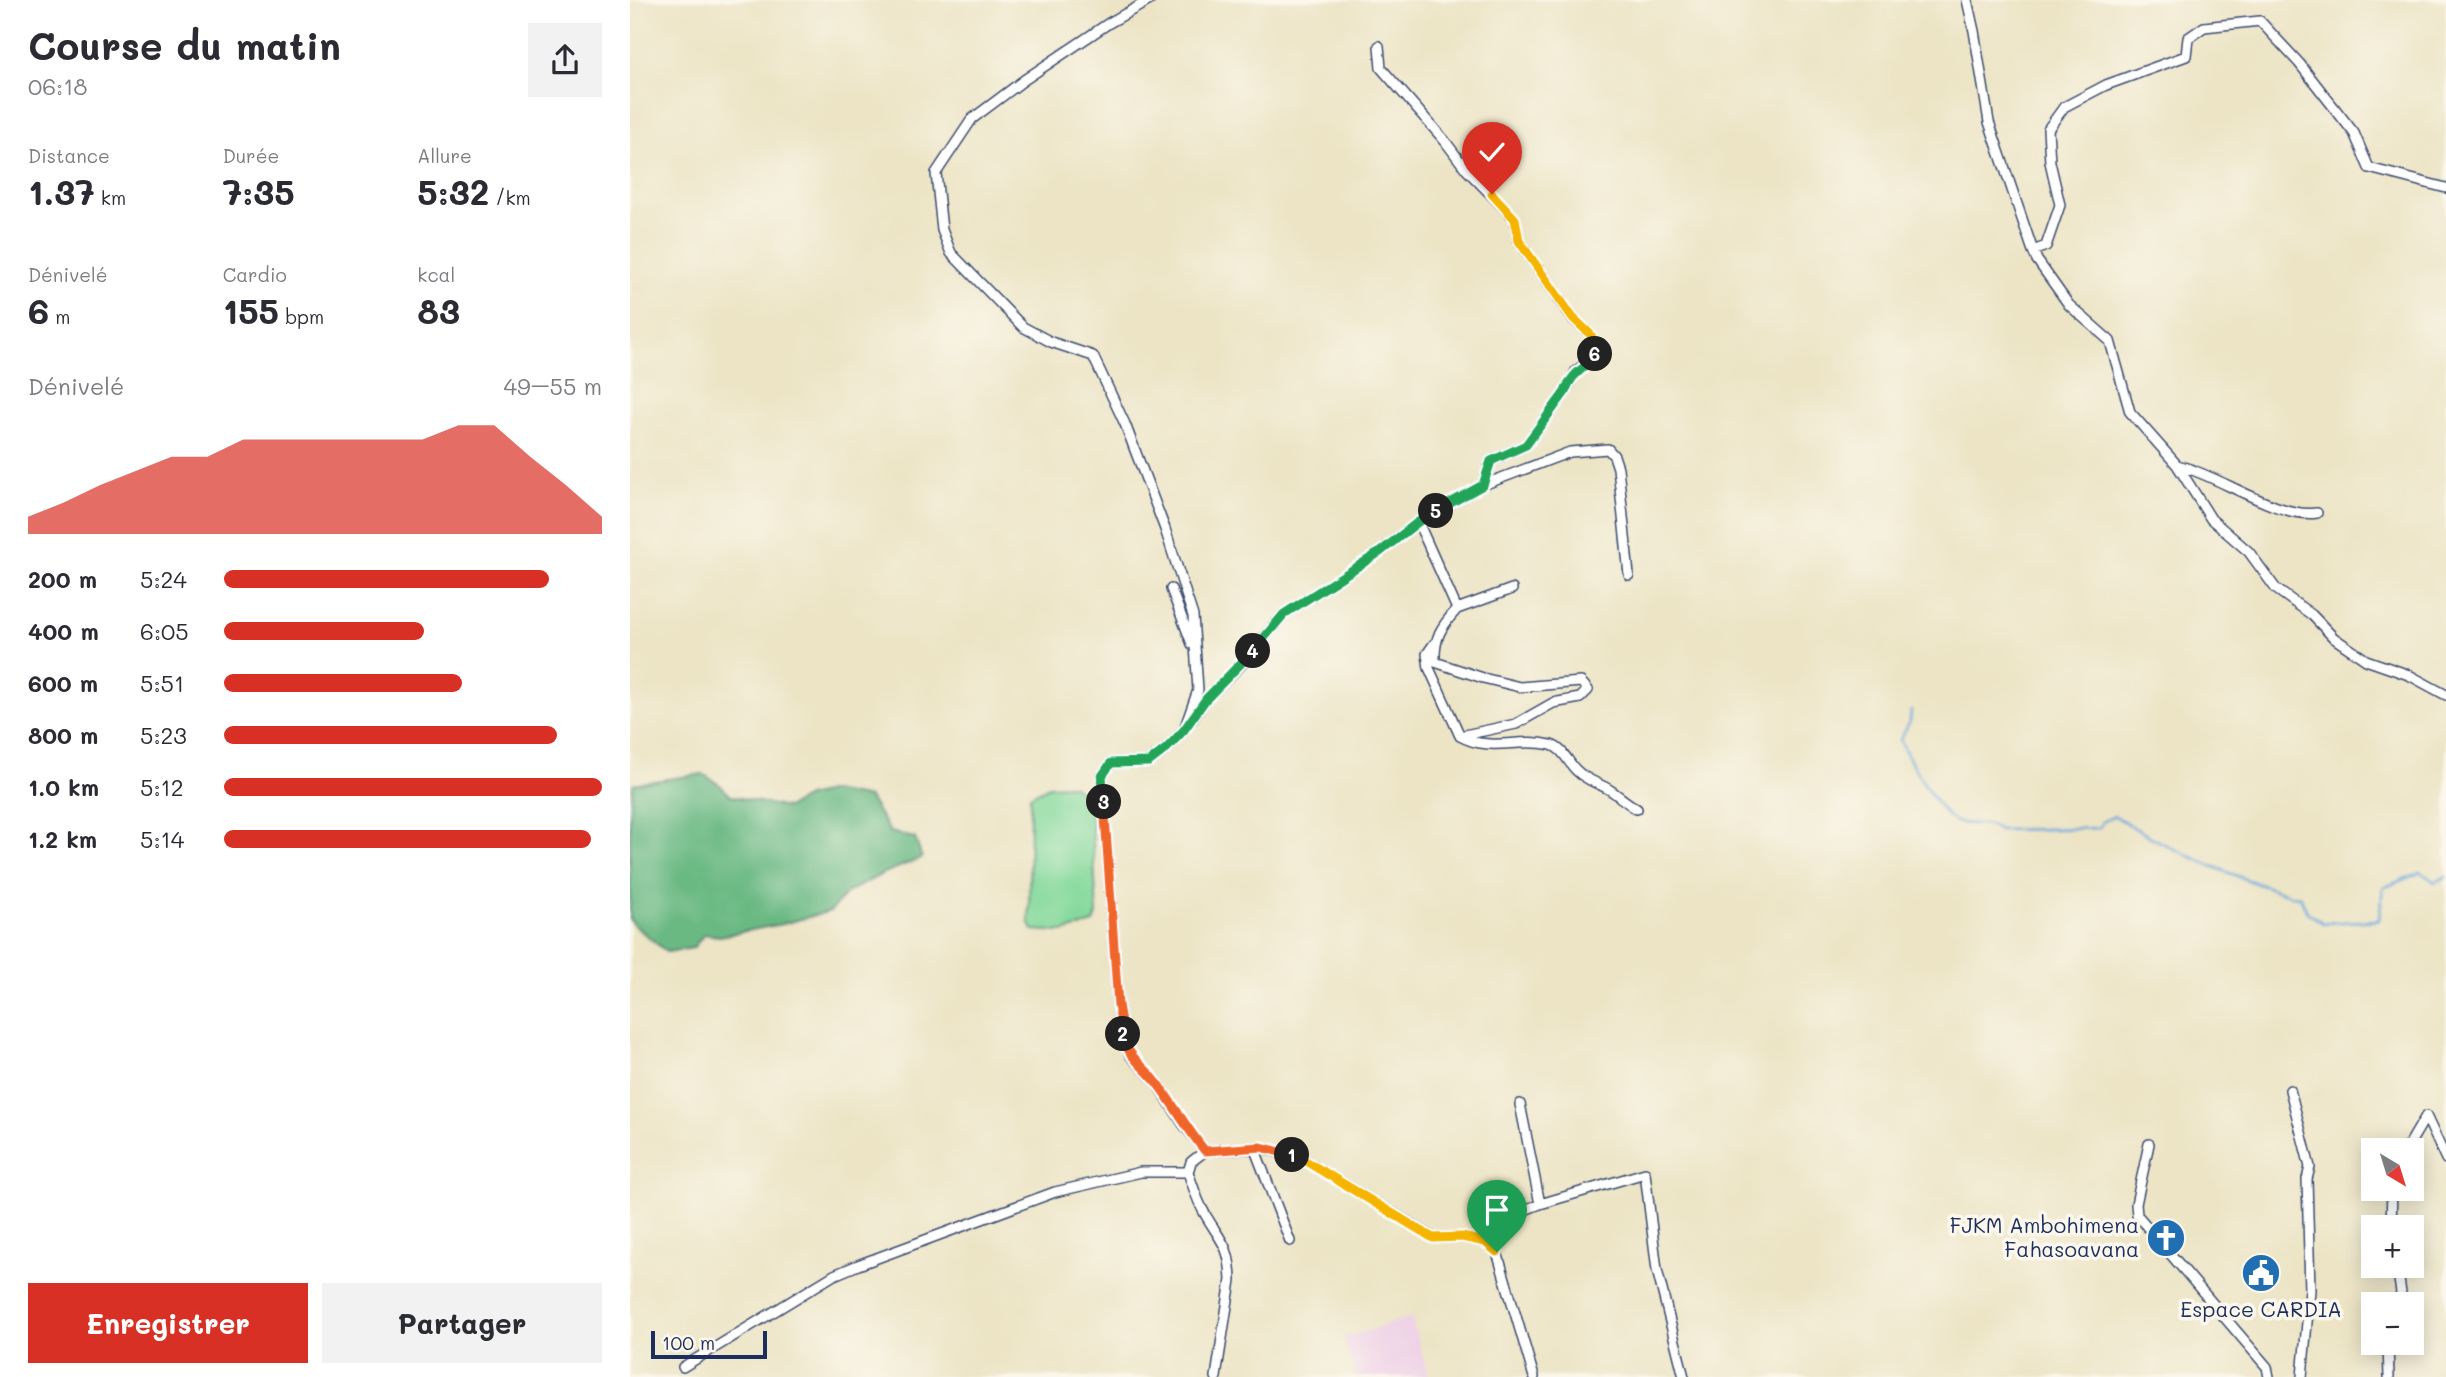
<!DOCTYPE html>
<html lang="fr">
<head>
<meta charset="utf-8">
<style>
  :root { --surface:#fff; --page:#f2f2f3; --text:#2b2b33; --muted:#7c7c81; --accent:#d93025 }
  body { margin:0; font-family:Mali,sans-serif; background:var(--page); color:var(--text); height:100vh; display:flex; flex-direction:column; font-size:26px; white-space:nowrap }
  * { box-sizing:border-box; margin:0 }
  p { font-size:23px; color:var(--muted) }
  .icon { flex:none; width:38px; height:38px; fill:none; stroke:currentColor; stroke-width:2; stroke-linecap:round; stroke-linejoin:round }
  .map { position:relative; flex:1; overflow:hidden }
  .details { display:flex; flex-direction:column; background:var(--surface); width:630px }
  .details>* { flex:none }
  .needle { width:46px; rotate:142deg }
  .controls { position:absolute; left:1731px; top:1138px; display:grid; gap:14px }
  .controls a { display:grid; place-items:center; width:63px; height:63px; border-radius:0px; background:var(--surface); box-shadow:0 4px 18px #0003; font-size:35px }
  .scale { position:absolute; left:21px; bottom:18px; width:116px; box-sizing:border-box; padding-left:7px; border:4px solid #1b2f5e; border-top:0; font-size:19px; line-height:24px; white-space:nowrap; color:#1b2f5e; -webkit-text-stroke:5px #fbf7ec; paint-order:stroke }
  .pin { position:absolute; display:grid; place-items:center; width:60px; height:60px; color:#fff; margin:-72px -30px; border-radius:50% 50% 50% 0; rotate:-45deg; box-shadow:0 0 7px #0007 }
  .pin .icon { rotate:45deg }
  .km { position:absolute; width:35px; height:35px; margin:-18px; border-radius:50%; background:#222; color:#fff; font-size:19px; line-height:35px; text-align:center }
  .round { display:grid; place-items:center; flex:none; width:74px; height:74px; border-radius:0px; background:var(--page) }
  .summary { display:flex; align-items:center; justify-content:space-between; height:119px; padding:0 28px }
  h1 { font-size:38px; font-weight:700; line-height:52px }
  .stats { display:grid; grid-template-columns:repeat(3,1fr); gap:10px; height:119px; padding:7px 28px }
  .stats div { display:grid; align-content:center }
  .stats b { font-size:35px; font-weight:700 }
  .stats small { font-size:19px; font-weight:400 }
  .stats p { font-size:19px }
  .chart { height:196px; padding:14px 28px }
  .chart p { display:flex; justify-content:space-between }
  .chart svg { width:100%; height:126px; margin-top:7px; fill:var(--accent); opacity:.7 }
  .cta { display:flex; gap:14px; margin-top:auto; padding:14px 28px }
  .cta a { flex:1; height:80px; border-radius:0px; background:var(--accent); color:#fff; font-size:28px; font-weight:700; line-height:80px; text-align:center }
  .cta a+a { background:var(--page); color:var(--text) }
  ul { padding:0 28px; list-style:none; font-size:23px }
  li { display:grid; grid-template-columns:112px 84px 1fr; align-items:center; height:52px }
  li i { height:18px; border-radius:9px; background:var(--accent) }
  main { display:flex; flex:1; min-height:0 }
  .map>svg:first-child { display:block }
  .built { fill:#eed0e7 }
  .green { fill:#84d99b; stroke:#50847c; stroke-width:2 }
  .forest { fill:#6bb983; stroke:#437470; stroke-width:2 }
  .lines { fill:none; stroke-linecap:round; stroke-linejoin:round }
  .stream { stroke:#6ba8dc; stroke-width:2.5 }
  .street-casing { stroke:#3a4a6d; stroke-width:12 }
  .street { stroke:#fff; stroke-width:9 }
  .split-1-casing { stroke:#fff; stroke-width:14 }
  .split-2-casing { stroke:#fff; stroke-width:14 }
  .split-3-casing { stroke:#fff; stroke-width:14 }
  .split-4-casing { stroke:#fff; stroke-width:14 }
  .split-5-casing { stroke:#fff; stroke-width:14 }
  .split-6-casing { stroke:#fff; stroke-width:14 }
  .split-7-casing { stroke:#fff; stroke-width:14 }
  .split-1 { stroke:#f5b400; stroke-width:9 }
  .split-2 { stroke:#f0652b; stroke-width:9 }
  .split-3 { stroke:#f0652b; stroke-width:9 }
  .split-4 { stroke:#22a559; stroke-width:9 }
  .split-5 { stroke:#22a559; stroke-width:9 }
  .split-6 { stroke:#22a559; stroke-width:9 }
  .split-7 { stroke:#f5b400; stroke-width:9 }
  .labels { text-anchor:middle; stroke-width:7; stroke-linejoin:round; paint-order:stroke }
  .poi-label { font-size:21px; fill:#1b2f5e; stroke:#fbf7ec; text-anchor:end }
</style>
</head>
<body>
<main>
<section class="details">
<div class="summary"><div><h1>Course du matin</h1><p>06:18</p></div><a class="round"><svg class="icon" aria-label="share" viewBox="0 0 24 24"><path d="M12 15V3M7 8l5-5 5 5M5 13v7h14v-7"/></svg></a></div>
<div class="stats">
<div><p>Distance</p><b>1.37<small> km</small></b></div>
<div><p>Durée</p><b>7:35</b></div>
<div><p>Allure</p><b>5:32<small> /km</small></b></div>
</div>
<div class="stats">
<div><p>Dénivelé</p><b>6<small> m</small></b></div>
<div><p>Cardio</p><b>155<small> bpm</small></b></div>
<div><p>kcal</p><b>83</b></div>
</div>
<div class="chart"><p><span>Dénivelé</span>49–55 m</p>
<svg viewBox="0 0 160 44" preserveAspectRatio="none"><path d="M0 44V38L10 33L20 27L30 22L40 17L50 17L60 11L70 11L80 11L90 11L100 11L110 11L120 6L130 6L140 17L150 27L160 38V44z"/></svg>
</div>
<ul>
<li><b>200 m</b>5:24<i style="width:86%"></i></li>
<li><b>400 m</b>6:05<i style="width:53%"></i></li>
<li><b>600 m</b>5:51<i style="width:63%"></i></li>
<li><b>800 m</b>5:23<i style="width:88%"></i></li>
<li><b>1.0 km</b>5:12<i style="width:100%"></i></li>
<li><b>1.2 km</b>5:14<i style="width:97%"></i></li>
</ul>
<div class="cta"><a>Enregistrer</a><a>Partager</a></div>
</section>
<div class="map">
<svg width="1816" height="1377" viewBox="0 0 1816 1377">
  <rect width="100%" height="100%" fill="#fbf7ec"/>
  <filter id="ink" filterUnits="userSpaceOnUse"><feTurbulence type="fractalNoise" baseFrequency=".0143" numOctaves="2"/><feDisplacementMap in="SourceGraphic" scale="14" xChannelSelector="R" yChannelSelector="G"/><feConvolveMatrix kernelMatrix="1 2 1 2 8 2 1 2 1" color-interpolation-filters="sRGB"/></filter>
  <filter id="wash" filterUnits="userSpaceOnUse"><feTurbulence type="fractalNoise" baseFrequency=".00686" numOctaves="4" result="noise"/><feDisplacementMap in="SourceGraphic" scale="28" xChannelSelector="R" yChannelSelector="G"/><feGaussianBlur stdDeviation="1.57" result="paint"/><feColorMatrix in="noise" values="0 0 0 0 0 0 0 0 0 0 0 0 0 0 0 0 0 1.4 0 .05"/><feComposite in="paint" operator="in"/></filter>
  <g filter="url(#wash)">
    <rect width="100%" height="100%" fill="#ece4c5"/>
    <!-- built -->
    <path class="built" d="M 781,1317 L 799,1377 L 726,1377 L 714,1338 Z"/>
    <!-- green -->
    <path class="green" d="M 442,785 L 455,795 L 461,810 L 467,914 L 464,923 L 433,932 L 403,930 L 399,922 L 400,796 L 419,786 Z"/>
    <!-- forest -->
    <path class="forest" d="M 73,774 L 90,785 L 101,796 L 157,808 L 177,797 L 202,791 L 239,798 L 260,832 L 285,838 L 292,858 L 254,873 L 216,893 L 201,911 L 152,924 L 90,936 L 74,934 L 63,948 L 37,952 L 6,927 L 0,920 L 0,813 L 3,784 Z"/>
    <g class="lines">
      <!-- stream -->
      <path class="stream" d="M 1281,711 L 1280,721 L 1270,740 C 1277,756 1311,817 1326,822 C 1341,826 1356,820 1369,830 L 1469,828 L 1472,822 L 1485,816 C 1540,851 1598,874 1660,895 L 1670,896 L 1677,912 L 1693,923 L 1749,920 L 1753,888 L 1791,872 L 1805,882 L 1816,877"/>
    </g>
  </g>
  <g filter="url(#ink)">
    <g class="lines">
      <!-- street casing -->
      <g class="street-casing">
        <path id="street" d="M 520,0 L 479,23 L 394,80 L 342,119 L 306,173 L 312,230 L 321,253 L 393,327 L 421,342 L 463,356 L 495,424 L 535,529 L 563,616 L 568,690 L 554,730 L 537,748 L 519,762 L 481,763 L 472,776 L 488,1005 L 494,1040 L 501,1056 L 526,1082 L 554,1125 L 575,1151 L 631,1148 L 669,1157 L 804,1238 L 832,1237 L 855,1242 L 867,1252 L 904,1377
          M 1337,0 L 1344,31 L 1359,122 L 1403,251 L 1416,246 L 1430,205 L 1420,162 L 1418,129 L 1434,107 L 1476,85 L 1556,56 L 1558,38 L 1574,27 L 1630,21 L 1669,63 L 1724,133 L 1739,168 L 1816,188
          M 749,46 L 751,68 L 815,141 L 836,169 L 885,219 L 889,241 L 943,319 L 960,334 L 968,348 L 962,359 L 946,371 L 935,392 L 896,445 L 861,461 L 853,485
          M 1403,251 L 1407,260 L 1439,305 L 1480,341 L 1500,412 L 1547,465 L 1581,519 L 1619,552 L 1646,589 L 1682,615 L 1704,638 L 1736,660 L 1779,675 L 1816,695
          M 1547,465 C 1589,475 1648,519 1687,513
          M 788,522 L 827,609 C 811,627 804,637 805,662 L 853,678 L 890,687 L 951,682 L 958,690 L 950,698 L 923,703 L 886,724 L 830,736 C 861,753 888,737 921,745 C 934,749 938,763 947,771 C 957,781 969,783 980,790 C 989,796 997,803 1007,809
          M 541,589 L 562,644
          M 827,609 L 882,589
          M 804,644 L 797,654 L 799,668 L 830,736
          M 562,720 L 576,699 L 610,666 L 654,614 L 750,552 L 788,522 L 853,485 L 940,452 L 978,449 L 984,456 L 988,468 L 999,575
          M 1660,1090 L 1680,1167 L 1677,1179 L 1680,1290 L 1672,1377
          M 890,1104 L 910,1204
          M 1796,1116 L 1816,1159
          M 1519,1144 L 1506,1204 L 1507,1215 L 1637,1367 L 1639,1377
          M 624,1147 L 660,1241
          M 1776,1150 L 1796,1116
          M 558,1172 C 563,1186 567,1201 575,1214 C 591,1242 600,1245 601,1280 L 586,1377
          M 1761,1227 L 1762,1188
          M 855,1242 L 866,1221 L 910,1204 L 1015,1173 L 1027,1270 L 1054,1377
          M 1767,1265 L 1771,1293 L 1768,1304
          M 1758,1342 L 1759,1377
          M 53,1367 L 204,1275 L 228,1265 L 425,1192 L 511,1172 L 558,1172 L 561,1162 L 575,1151"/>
      </g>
      <!-- street -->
      <use href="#street" class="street"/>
    </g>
  </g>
  <g class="lines" filter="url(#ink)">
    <!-- split-1 casing -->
    <g class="split-1-casing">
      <path id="split-1" d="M 662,1155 L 669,1157 L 803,1238 L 832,1237 L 855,1242 L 867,1252"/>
    </g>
    <!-- split-2 casing -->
    <g class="split-2-casing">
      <path id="split-2" d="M 493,1034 C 496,1056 514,1066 527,1083 C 544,1105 557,1129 575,1151 L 631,1147 L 662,1155"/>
    </g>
    <!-- split-3 casing -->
    <g class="split-3-casing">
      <path id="split-3" d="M 474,802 L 488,1005 L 493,1034"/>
    </g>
    <!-- split-4 casing -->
    <g class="split-4-casing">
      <path id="split-4" d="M 474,802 L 472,776 L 481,763 L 519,762 L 537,748 L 554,730 L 576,699 L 623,651"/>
    </g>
    <!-- split-5 casing -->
    <g class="split-5-casing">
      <path id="split-5" d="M 623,651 L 654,614 L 750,552 L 788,522 L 806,511"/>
    </g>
    <!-- split-6 casing -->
    <g class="split-6-casing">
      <path id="split-6" d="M 806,511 L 853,485 L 861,461 L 896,445 L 935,392 C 943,369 957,370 965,354"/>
    </g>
    <!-- split-7 casing -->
    <g class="split-7-casing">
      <path id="split-7" d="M 862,194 L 885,219 L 889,241 L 943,318 L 960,334 L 968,348 L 965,354"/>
    </g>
    <!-- split-1 -->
    <use href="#split-1" class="split-1"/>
    <!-- split-2 -->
    <use href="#split-2" class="split-2"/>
    <!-- split-3 -->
    <use href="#split-3" class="split-3"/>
    <!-- split-4 -->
    <use href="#split-4" class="split-4"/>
    <!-- split-5 -->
    <use href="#split-5" class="split-5"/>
    <!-- split-6 -->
    <use href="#split-6" class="split-6"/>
    <!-- split-7 -->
    <use href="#split-7" class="split-7"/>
  </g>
  <!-- icons -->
  <defs>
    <g id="church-disc" transform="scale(2.0125)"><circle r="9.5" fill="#1f6fb2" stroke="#fbf7ec"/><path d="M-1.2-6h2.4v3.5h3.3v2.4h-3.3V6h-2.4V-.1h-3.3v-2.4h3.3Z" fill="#fff"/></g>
    <g id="civic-disc" transform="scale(2.0125)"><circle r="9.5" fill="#1f6fb2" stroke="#fbf7ec"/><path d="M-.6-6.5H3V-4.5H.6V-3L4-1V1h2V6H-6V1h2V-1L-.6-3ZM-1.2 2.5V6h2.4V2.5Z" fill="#fff"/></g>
  </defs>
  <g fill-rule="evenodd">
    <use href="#church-disc" x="1536" y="1238"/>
    <use href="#civic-disc" x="1631" y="1273"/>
  </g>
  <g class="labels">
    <!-- poi labels -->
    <g class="poi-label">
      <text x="1509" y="1233">FJKM Ambohimena<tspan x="1509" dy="24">Fahasoavana</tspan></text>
      <text x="1631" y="1317" text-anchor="middle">Espace CARDIA</text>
    </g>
  </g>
</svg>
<div class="controls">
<a><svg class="needle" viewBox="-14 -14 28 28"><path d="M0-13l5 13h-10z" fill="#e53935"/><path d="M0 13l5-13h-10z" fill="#7c7c81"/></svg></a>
<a>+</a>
<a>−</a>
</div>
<div class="scale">100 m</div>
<div class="pin" style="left:867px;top:1252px;background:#1e9e55"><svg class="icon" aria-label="arrive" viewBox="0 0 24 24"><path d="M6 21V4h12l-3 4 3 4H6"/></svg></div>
<div class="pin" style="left:862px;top:194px;background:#d93025"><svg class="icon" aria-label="check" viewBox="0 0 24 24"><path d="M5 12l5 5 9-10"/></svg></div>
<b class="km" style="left:662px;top:1155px">1</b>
<b class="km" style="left:493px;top:1034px">2</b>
<b class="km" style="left:474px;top:802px">3</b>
<b class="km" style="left:623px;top:651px">4</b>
<b class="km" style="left:806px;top:511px">5</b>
<b class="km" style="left:965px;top:354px">6</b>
</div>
</main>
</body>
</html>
